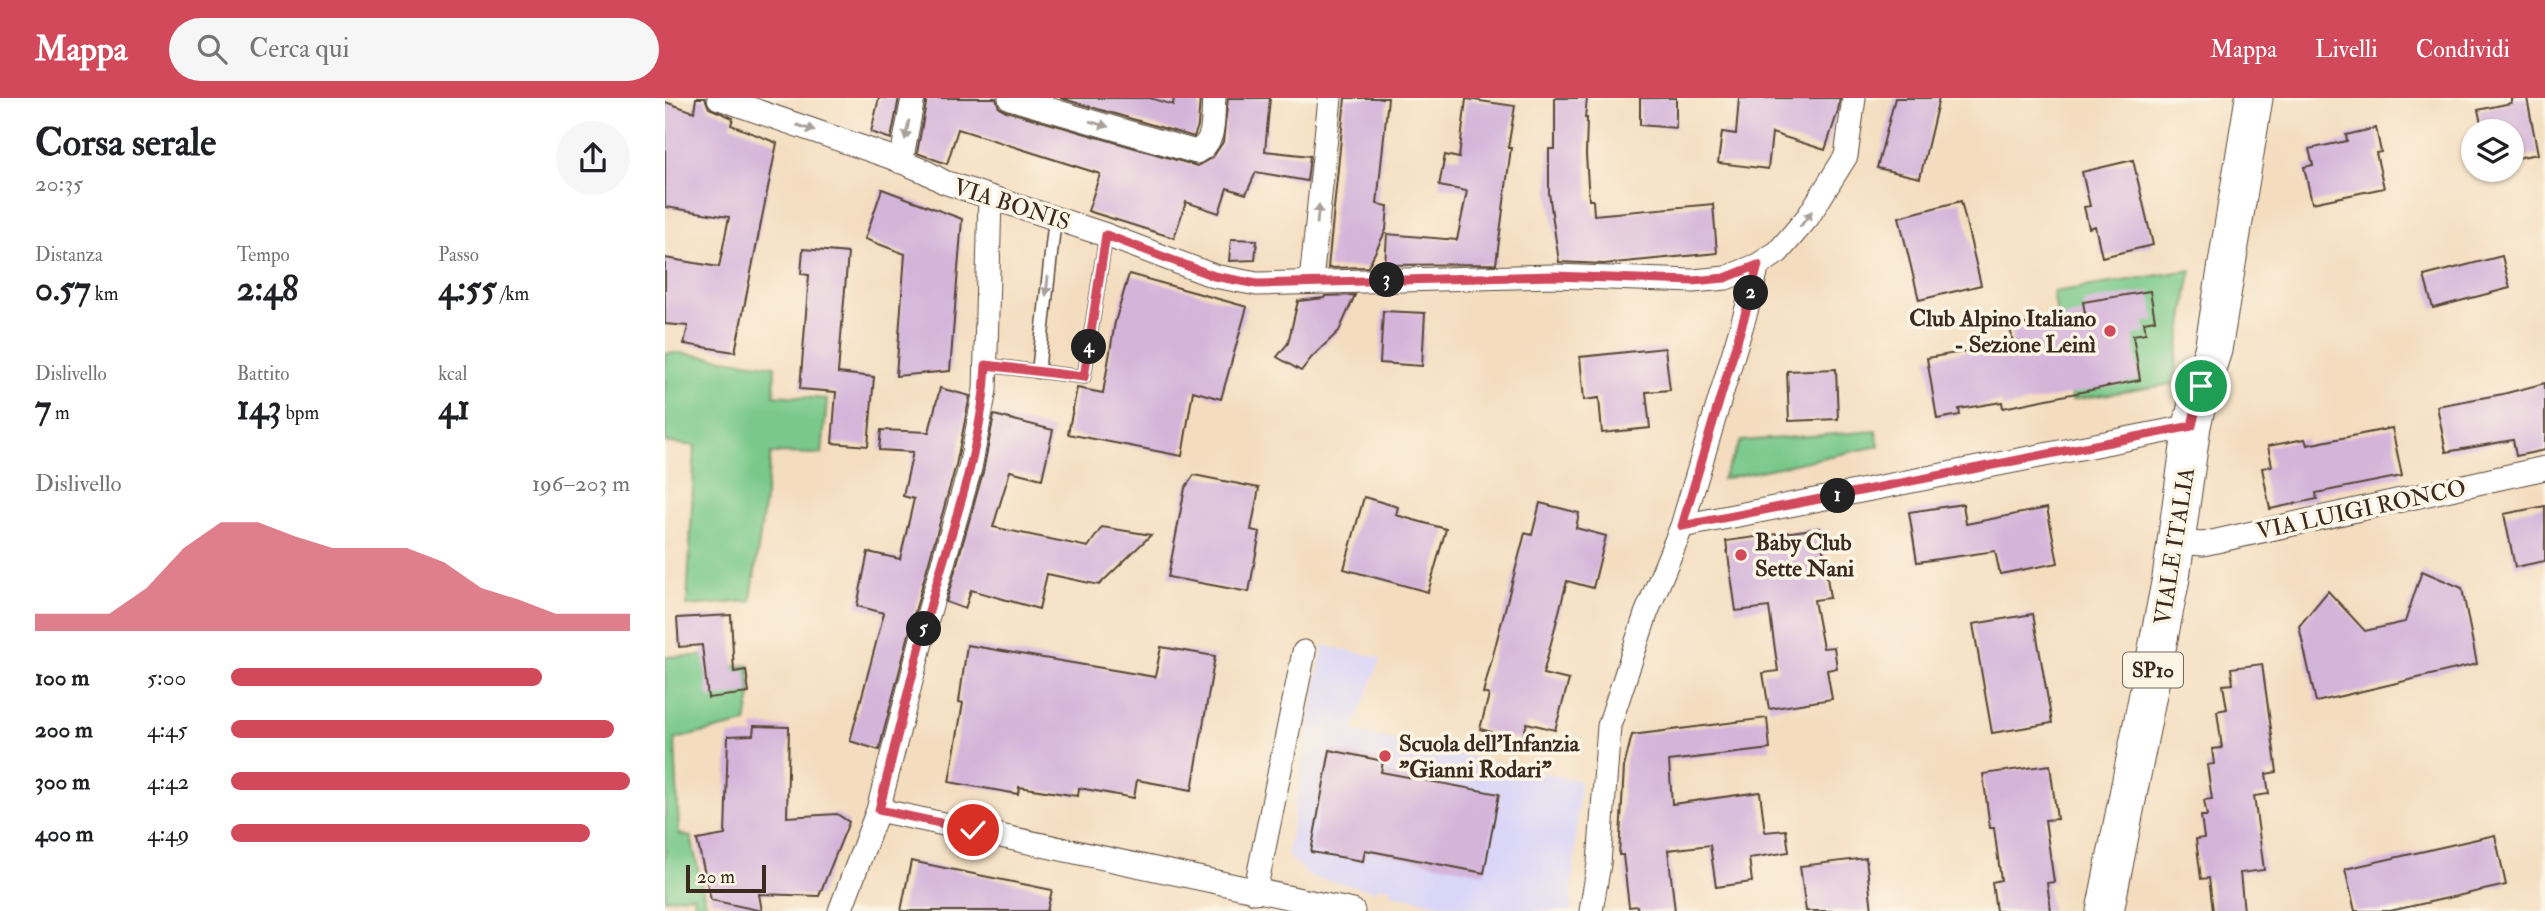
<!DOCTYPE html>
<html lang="it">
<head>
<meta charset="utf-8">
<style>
  :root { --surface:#fff; --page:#f6f6f6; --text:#202124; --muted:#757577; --accent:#d1495b }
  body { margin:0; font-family:"IM FELL Double Pica",serif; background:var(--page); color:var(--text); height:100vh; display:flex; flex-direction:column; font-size:26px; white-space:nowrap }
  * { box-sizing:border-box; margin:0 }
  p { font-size:23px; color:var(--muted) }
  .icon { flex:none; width:38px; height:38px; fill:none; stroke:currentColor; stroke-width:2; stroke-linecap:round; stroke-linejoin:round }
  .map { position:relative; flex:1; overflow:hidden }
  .side { display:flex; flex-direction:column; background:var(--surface); width:665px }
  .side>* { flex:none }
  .tools { position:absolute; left:1796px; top:21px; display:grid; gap:14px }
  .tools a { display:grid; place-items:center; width:63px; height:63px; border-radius:50%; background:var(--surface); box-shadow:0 2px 5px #0004; font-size:35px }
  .scale { position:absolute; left:21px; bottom:18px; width:80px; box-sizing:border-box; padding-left:7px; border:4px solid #3b2a1e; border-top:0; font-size:19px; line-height:24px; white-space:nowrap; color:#3b2a1e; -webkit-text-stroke:5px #fcf5e5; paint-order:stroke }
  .pin { position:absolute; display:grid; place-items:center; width:60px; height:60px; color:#fff; margin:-30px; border:4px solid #fff; border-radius:50%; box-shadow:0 2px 7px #0007 }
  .km { position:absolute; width:35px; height:35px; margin:-18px; border-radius:50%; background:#222; color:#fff; font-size:19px; line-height:35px; text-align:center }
  .round { display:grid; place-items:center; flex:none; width:74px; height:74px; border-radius:37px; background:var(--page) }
  .headline { display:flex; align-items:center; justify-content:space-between; height:119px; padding:0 35px }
  h1 { font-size:38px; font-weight:700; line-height:52px }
  .stats { display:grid; grid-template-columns:repeat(3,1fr); gap:10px; height:119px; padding:7px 35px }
  .stats div { display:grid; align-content:center }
  .stats b { font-size:35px; font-weight:700 }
  .stats small { font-size:19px; font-weight:400 }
  .stats p { font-size:19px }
  .chart { height:196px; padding:14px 35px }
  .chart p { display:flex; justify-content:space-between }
  .chart svg { width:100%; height:126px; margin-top:7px; fill:var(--accent); opacity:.7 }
  ul { padding:0 35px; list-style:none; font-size:23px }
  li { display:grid; grid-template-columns:112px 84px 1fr; align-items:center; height:52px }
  li i { height:18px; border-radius:9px; background:var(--accent) }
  header { display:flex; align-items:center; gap:42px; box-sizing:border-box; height:98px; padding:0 35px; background:var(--accent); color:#fff }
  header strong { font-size:33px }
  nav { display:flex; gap:38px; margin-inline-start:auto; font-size:24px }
  .search { width:490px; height:63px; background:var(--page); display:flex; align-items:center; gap:18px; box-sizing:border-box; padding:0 24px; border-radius:38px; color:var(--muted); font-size:26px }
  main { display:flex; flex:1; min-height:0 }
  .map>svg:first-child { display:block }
  .built { fill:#dad6f7 }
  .green { fill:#7ac98a; stroke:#5a7a54; stroke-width:2 }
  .building { fill:#d5b4da }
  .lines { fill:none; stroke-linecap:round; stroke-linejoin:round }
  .lane-casing { stroke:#574536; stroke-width:15 }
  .street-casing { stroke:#574536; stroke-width:25 }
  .primary-casing { stroke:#574536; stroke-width:39 }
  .lane { stroke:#fff; stroke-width:12 }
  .street { stroke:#fff; stroke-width:23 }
  .primary { stroke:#fff; stroke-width:37 }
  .oneway { fill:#a79f9a }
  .route-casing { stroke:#fff; stroke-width:14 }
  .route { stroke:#d1495b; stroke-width:9 }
  .poi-dot { fill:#d1495b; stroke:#fcf5e5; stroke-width:2.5 }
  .labels { text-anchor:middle; stroke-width:7; stroke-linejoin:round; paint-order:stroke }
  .shield { fill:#fcf5e5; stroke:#75675a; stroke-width:2 }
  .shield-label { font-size:21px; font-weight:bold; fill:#3b2a1e }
  .street-label { font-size:23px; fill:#3b2a1e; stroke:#fcf5e5 }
  .poi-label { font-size:23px; font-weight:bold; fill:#3b2a1e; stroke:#fcf5e5; text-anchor:start }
</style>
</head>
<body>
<header>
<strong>Mappa</strong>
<div class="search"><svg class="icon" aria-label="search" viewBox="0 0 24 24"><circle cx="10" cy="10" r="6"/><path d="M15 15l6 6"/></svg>Cerca qui</div>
<nav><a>Mappa</a><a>Livelli</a><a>Condividi</a></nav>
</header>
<main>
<section class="side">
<div class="headline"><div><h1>Corsa serale</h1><p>20:35</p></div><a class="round"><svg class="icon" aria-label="share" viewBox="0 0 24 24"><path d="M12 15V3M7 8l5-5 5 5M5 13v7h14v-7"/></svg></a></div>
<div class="stats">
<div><p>Distanza</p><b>0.57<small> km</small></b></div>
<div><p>Tempo</p><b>2:48</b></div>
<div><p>Passo</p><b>4:55<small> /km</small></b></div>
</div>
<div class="stats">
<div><p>Dislivello</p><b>7<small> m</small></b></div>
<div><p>Battito</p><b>143<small> bpm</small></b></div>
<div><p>kcal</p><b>41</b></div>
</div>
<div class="chart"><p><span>Dislivello</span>196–203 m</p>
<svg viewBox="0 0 160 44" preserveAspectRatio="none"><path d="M0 44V38L10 38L20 38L30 29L40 15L50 6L60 6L70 11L80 15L90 15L100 15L110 20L120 29L130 33L140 38L150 38L160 38V44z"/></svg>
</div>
<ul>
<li><b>100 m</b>5:00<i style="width:78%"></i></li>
<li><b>200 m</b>4:45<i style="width:96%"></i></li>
<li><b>300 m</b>4:42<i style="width:100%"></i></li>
<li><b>400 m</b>4:49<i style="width:90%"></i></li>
</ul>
</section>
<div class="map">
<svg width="1880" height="813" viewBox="0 0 1880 813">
  <rect width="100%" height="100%" fill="#fcf5e5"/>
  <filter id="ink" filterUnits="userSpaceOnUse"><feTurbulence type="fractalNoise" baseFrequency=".0143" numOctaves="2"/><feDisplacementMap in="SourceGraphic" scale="14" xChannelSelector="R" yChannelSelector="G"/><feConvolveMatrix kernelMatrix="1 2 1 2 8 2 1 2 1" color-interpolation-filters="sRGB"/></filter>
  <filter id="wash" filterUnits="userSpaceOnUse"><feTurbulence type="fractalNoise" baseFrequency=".00686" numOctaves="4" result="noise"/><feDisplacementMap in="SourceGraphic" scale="28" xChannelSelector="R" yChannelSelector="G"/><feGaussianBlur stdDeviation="1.57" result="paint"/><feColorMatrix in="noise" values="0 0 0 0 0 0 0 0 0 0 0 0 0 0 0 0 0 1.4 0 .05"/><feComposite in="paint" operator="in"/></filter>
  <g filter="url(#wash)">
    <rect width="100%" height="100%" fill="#f4ddbf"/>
    <!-- built -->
    <path class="built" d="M 658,547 L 716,560 L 688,633 L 915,683 L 906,813 L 808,813 L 726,796 L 727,790 L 713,788 L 712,793 L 645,779 L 622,757 Z"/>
    <!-- green -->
    <path class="green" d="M 1526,172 L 1508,286 L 1407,302 L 1388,194 Z
      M 0,255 L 16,255 L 110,268 L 109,297 L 162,301 L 157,356 L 106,355 L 86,503 L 22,508 L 30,348 L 0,344 Z
      M 1211,333 L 1214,348 L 1057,381 L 1076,343 Z
      M 58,557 L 66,568 L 84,567 L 86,597 L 81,625 L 10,641 L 14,736 L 26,739 L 42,811 L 48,813 L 32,813 L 28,797 L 0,801 L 0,559 Z"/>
    <g id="blocks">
      <!-- building -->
      <path class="building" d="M 31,0 L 40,0 L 44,10 L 68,20 L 66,27 L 112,45 L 70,254 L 19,246 L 23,228 L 0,226 L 0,160 L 54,169 L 64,119 L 0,109 L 0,4 L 29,14 Z
        M 214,0 L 234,0 L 226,41 L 206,34 Z
        M 262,0 L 331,0 L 334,9 L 341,13 L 532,68 L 548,59 L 558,44 L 563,0 L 605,0 L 600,53 L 645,58 L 642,83 L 591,74 L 581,96 L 562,90 L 554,115 L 521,104 L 509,140 L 423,113 L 435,76 L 293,31 L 282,66 L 252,55 Z
        M 395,0 L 485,0 L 508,7 L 509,0 L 535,0 L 533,28 L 529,39 Z
        M 680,0 L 723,0 L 712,106 L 723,108 L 721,132 L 703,169 L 663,170 Z
        M 890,0 L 922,0 L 920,20 L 922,20 L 921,57 L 924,102 L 928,102 L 929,117 L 1048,106 L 1052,155 L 939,166 L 894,164 L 884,95 L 884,51 L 890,51 Z
        M 975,0 L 1011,0 L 1011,30 L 975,27 Z
        M 1074,0 L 1175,0 L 1173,13 L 1160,52 L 1107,35 L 1103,71 L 1053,65 L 1057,34 L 1071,36 Z
        M 1230,0 L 1274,0 L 1255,80 L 1212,70 Z
        M 1846,0 L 1862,0 L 1873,56 L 1846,61 L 1846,33 L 1818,33 L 1813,12 L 1846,5 Z
        M 801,1 L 850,8 L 843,50 L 846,50 L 831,166 L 720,167 L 722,136 L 792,142 L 802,93 L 774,88 L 780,57 L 794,60 Z
        M 1711,30 L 1716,54 L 1711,55 L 1719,90 L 1647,105 L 1639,69 L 1648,67 L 1644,51 L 1682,43 L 1681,37 Z
        M 1468,62 L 1488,147 L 1437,159 L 1430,128 L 1424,130 L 1419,109 L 1425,108 L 1417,74 Z
        M 217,91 L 297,121 L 285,273 L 231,278 L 240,156 L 200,141 Z
        M 1296,103 L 1316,187 L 1254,202 L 1234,119 Z
        M 566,141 L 592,142 L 590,162 L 564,163 Z
        M 138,151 L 183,155 L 173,275 L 209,279 L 203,348 L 167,345 L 171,294 L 135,291 L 144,177 L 136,176 Z
        M 1837,158 L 1845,190 L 1768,210 L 1759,178 Z
        M 464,176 L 582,209 L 556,301 L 528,293 L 517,358 L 403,336 L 412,290 L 438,295 L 450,224 Z
        M 1485,193 L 1490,222 L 1479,224 L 1481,235 L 1468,237 L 1475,282 L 1338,310 L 1337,304 L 1294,311 L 1295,317 L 1272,321 L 1262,260 L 1348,245 L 1345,229 L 1420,215 L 1418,204 Z
        M 690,197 L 674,233 L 647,259 L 636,273 L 612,259 L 623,245 L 633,203 L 659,200 L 660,198 Z
        M 718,213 L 760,215 L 757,268 L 715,265 Z
        M 1000,250 L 1005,292 L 981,294 L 985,330 L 937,335 L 934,300 L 919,302 L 915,259 Z
        M 1171,271 L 1173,321 L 1124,323 L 1122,273 Z
        M 1880,285 L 1880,352 L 1851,358 L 1848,342 L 1781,354 L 1772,308 L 1838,296 Z
        M 275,290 L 305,298 L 291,367 L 249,517 L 214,652 L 185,643 L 219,515 L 192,508 L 203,454 L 235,461 L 249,401 L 238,398 L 248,354 L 214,352 L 216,332 L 264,334 Z
        M 329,317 L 388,332 L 377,381 L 345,373 L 328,429 L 423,449 L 437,429 L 486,437 L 434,487 L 382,476 L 374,511 L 306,492 L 300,511 L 281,504 L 318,374 Z
        M 1727,330 L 1737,378 L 1651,395 L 1652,401 L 1605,411 L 1597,370 L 1607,368 L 1603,348 L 1640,341 L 1642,347 Z
        M 529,377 L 594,390 L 586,432 L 595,434 L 584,494 L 503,479 L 520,390 Z
        M 699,399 L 733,409 L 731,417 L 781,431 L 763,494 L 679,471 Z
        M 875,405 L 914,415 L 911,430 L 941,438 L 928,490 L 902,483 L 878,576 L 904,582 L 890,632 L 862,625 L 857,642 L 815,631 L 824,597 L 818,595 L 860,435 L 867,437 Z
        M 1298,406 L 1301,426 L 1382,410 L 1393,465 L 1335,476 L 1330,453 L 1252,464 L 1244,414 Z
        M 1880,408 L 1880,463 L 1850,469 L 1839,416 Z
        M 1155,430 L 1165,500 L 1149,502 L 1158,550 L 1169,549 L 1172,570 L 1162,572 L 1167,601 L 1104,611 L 1098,575 L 1113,573 L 1104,509 L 1071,513 L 1061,443 Z
        M 1757,473 L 1797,490 L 1812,566 L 1651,604 L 1634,528 L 1663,493 L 1700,533 L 1740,524 Z
        M 1368,516 L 1387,625 L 1327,635 L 1308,526 Z
        M 66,517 L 69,574 L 81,572 L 84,595 L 43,600 L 37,547 L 14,549 L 12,520 Z
        M 302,547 L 490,579 L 496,549 L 550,558 L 527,692 L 472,682 L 469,700 L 414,690 L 413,698 L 354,689 L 353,696 L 284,684 L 298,605 L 294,604 Z
        M 1597,566 L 1612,674 L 1601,676 L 1604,696 L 1589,698 L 1599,772 L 1575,775 L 1579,813 L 1548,813 L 1544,780 L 1536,781 L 1531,741 L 1539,740 L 1536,718 L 1542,718 L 1539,702 L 1547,701 L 1542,667 L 1549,666 L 1547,651 L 1557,650 L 1552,613 L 1562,611 L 1558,587 L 1568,586 L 1566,570 Z
        M 1102,620 L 1105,651 L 1004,663 L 1007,706 L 1095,694 L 1100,734 L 1121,732 L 1124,754 L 1084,760 L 1087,784 L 1051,789 L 1045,747 L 1003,752 L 1010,813 L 973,813 L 972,808 L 964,809 L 958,757 L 954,757 L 959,669 L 967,637 Z
        M 89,628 L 124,629 L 122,719 L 172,716 L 184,724 L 154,798 L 94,796 L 97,813 L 46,802 L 32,742 L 60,737 L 63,638 L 88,637 Z
        M 665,652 L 718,663 L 716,674 L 834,696 L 819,775 L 700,752 L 698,763 L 646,754 Z
        M 1385,667 L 1392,721 L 1380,722 L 1389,784 L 1382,785 L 1386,813 L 1331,813 L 1327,784 L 1336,782 L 1329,730 L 1325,730 L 1318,676 Z
        M 1830,737 L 1841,787 L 1725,813 L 1690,813 L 1680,771 Z
        M 1201,760 L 1207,813 L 1141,813 L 1135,768 Z
        M 246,763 L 387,792 L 382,813 L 236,813 Z"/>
    </g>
  </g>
  <g filter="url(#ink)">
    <use href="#blocks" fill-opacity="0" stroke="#574536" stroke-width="2"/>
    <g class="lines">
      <!-- lane casing -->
      <g class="lane-casing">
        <path id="lane" d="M 321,267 L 419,279 L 441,137
          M 373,274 L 390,120"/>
      </g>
      <!-- street casing -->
      <g class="street-casing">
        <path id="street" d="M 54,0 L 225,59 L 261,74 L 279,84 L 441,137 L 549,178 L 592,186 L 889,178 L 1028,183 L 1061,180 L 1093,167 L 1113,154 L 1143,119 L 1181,58 L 1189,0
          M 345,0 L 531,54 C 552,44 547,20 549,0
          M 236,64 L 248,0
          M 646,184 L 665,0
          M 1017,428 L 1527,328
          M 1512,444 L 1538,446 L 1880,370
          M 213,712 L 688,813
          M 590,794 L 639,554
          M 175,813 L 213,712 L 262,521 L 305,370 L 320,292 L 325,99
          M 926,813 L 934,766 L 944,628 L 981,516 L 1017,428 L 1082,210 L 1093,167"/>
      </g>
      <!-- primary casing -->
      <g class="primary-casing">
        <path id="primary" d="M 1440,813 L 1506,480 L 1527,328 L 1536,288 L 1548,252 L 1589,0"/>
      </g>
      <!-- lane -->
      <use href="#lane" class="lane"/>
      <!-- street -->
      <use href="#street" class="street"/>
      <!-- primary -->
      <use href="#primary" class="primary"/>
    </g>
    <!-- one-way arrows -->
    <defs><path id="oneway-solid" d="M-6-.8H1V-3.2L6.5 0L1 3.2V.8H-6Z" transform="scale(1.75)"/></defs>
    <g class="oneway">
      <use href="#oneway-solid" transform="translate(434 26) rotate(16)"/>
      <use href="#oneway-solid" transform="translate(141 30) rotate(19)"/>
      <use href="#oneway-solid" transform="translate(242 32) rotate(101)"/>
      <use href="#oneway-solid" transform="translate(653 116) rotate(-84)"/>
      <use href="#oneway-solid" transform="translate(1141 121) rotate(-53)"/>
      <use href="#oneway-solid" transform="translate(382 188) rotate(96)"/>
    </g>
  </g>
  <g class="lines" filter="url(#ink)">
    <!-- route casing -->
    <g class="route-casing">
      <path id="route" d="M 308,732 L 214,712 C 232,639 249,567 269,495 C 290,421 318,344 321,267 L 419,279 L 441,137 L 549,178 L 592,186 L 889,178 L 1028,183 L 1060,180 L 1093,167 L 1082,210 L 1017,428 L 1527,328 L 1536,288"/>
    </g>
    <!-- route -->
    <use href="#route" class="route"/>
  </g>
  <!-- markers -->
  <g class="poi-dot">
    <circle cx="1445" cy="233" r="7"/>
    <circle cx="1076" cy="457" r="7"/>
    <circle cx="720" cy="658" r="7"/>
  </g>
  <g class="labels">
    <!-- shield labels -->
    <rect class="shield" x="1458" y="554.5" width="60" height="35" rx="5"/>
    <g class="shield-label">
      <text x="1488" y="579">SP10</text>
    </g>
    <!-- street labels -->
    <g class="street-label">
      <text transform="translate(347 106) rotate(18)" y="8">VIA BONIS</text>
      <text transform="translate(1696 411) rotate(-12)" y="8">VIA LUIGI RONCO</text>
      <text transform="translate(1509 448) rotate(-81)" y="8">VIALE ITALIA</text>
    </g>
    <!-- poi labels -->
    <g class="poi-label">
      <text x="1431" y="228" text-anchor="end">Club Alpino Italiano<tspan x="1431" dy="26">- Sezione Leinì</tspan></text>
      <text x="1090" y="452">Baby Club<tspan x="1090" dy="26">Sette Nani</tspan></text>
      <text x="734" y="653">Scuola dell'Infanzia<tspan x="734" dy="26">"Gianni Rodari"</tspan></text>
    </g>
  </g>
</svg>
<div class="tools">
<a><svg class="icon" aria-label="layers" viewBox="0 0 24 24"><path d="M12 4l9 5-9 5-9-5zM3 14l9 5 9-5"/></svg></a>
</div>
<div class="scale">20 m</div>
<div class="pin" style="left:1536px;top:288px;background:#1e9e55"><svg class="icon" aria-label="arrive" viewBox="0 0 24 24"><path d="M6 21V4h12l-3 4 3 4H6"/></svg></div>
<div class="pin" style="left:308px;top:732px;background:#d93025"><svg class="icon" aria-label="check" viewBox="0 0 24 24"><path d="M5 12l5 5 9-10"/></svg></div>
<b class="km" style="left:1173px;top:398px">1</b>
<b class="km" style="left:1086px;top:195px">2</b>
<b class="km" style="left:722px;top:182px">3</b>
<b class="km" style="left:424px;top:249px">4</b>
<b class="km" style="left:259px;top:531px">5</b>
</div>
</main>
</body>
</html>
